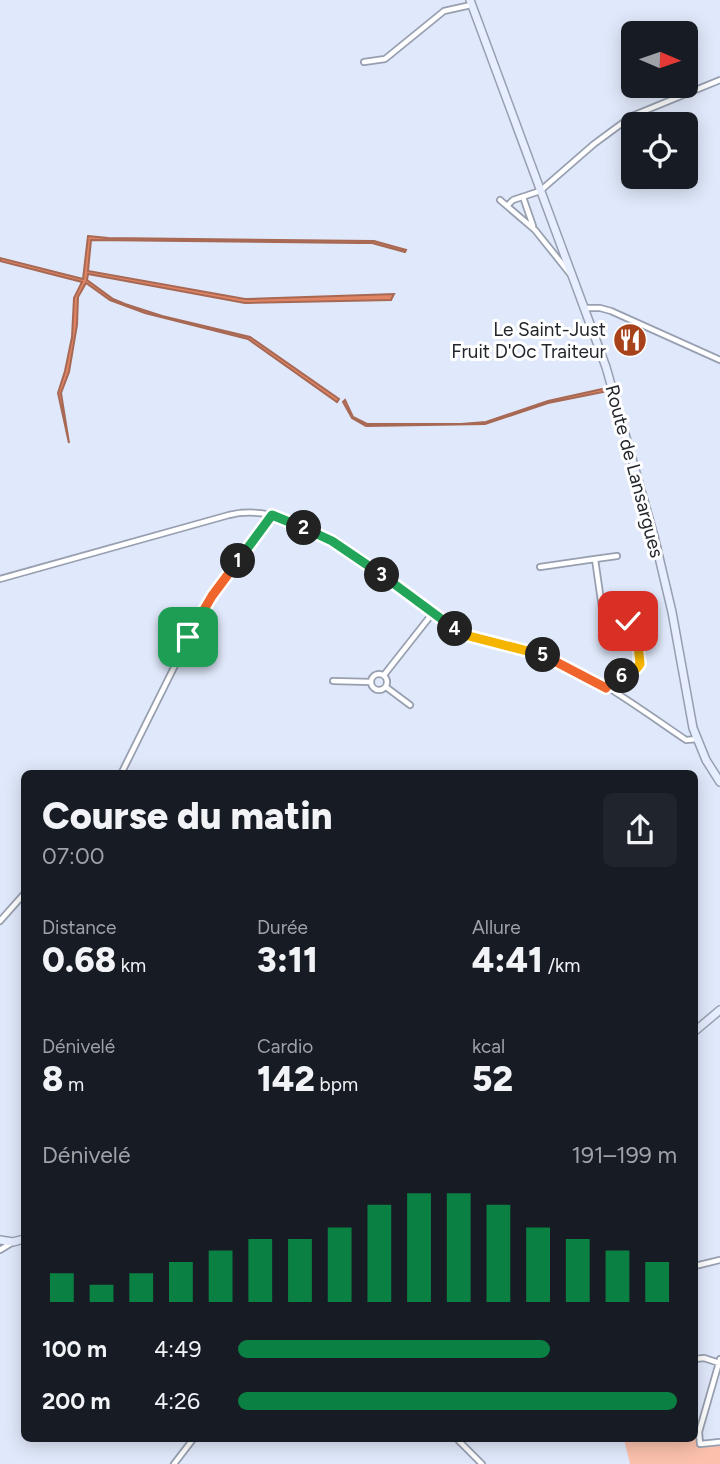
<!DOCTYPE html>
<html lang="fr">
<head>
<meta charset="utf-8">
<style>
  :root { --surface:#171b24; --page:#20242c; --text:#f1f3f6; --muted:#9ea1a6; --accent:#0b8043 }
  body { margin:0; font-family:Figtree,sans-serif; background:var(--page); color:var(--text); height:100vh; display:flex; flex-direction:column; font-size:26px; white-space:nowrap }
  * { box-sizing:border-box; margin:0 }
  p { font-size:23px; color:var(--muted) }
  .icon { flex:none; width:38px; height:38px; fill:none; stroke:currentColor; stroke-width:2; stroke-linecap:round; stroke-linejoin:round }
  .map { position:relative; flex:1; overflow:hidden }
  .side { position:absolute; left:21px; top:770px; width:677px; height:672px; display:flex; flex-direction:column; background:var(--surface); border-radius:10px; box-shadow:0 4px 18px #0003 }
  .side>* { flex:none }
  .needle { width:46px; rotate:92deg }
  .fabs { position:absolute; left:621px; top:21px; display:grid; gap:14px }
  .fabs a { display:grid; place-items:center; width:77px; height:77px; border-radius:10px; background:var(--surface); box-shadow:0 4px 18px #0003; font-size:35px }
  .pin { position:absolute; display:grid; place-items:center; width:60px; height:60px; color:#fff; margin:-30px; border-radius:14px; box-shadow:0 4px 10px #0006 }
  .km { position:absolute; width:35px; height:35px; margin:-18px; border-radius:50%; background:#222; color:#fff; font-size:19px; line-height:35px; text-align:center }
  .round { display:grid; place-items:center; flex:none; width:74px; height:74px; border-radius:10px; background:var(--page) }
  .overview { display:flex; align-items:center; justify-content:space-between; height:119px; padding:0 21px }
  h1 { font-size:38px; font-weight:800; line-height:52px }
  .figures { display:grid; grid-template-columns:repeat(3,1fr); gap:10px; height:119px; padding:7px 21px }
  .figures div { display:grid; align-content:center }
  .figures b { font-size:35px; font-weight:800 }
  .figures small { font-size:19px; font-weight:400 }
  .figures p { font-size:19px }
  .chart { height:196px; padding:14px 21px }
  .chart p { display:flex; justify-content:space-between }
  .chart svg { width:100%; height:126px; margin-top:7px; stroke:var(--accent); stroke-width:6 }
  ul { padding:0 21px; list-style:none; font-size:23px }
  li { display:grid; grid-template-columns:112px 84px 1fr; align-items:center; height:52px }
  li i { height:18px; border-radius:9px; background:var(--accent) }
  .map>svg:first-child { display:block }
  .green { fill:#fac0ac }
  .water { fill:#e08464; stroke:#a76854; stroke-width:2 }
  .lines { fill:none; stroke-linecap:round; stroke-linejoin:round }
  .street-casing { stroke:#979fb0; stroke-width:8 }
  .secondary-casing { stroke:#979fb0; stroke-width:10 }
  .street { stroke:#fff; stroke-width:4.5 }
  .secondary { stroke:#e7eeff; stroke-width:7 }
  .split-1-casing { stroke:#fff; stroke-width:14 }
  .split-2-casing { stroke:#fff; stroke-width:14 }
  .split-3-casing { stroke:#fff; stroke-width:14 }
  .split-4-casing { stroke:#fff; stroke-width:14 }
  .split-5-casing { stroke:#fff; stroke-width:14 }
  .split-6-casing { stroke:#fff; stroke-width:14 }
  .split-7-casing { stroke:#fff; stroke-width:14 }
  .split-1 { stroke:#f0652b; stroke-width:9 }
  .split-2 { stroke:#22a559; stroke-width:9 }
  .split-3 { stroke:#22a559; stroke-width:9 }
  .split-4 { stroke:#22a559; stroke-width:9 }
  .split-5 { stroke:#f5b400; stroke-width:9 }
  .split-6 { stroke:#f0652b; stroke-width:9 }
  .split-7 { stroke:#f5b400; stroke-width:9 }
  .labels { text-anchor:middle; stroke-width:6; stroke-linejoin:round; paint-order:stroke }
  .poi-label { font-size:19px; fill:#23272d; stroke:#fff; text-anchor:end }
  .street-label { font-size:19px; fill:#23272d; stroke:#fff }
</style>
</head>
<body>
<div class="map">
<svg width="720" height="1464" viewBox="0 0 720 1464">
  <rect width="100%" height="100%" fill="#e0e9fb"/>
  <!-- green -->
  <path class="green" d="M 695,1432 L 698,1433 L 699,1448 L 720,1444 L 720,1464 L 630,1464 L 624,1439 L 695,1438 Z"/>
  <!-- water -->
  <path class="water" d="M 88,236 L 108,238 L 374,241 L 406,250 L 405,252 L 372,243 L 359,243 L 91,240 L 88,271 L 245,299 L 394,294 L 391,300 L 245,303 L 88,274 L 87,280 L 113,299 L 125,304 L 162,316 L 250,337 L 339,399 L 337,402 L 248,339 L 145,313 L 110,300 L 86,283 L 78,297 L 77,325 L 69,372 L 61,393 L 69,443 L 58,393 L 65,371 L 72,337 L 74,298 L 82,282 L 0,261 L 0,258 L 83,279 Z
    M 607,388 L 608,391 L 548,403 L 485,424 L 366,426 L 352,418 L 343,402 L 345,400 L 353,417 L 367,424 L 461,424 L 486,422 L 548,401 Z"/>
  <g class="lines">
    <!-- street casing -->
    <g class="street-casing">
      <path id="street" d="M 364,62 L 385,59 L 444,11 L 471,5
        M 523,197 L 533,226
        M 500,200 L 535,230 L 571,275
        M 508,205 L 513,200 L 540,191 L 594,144 L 632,116 L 720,80
        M 585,308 L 600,308 L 611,311 L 720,360
        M 540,567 L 595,559
        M 0,579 L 229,515 C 306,496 395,593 457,630 C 483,643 513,643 541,654 C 593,673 640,709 686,740 L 697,739
        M371 682a8 8 0 1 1 16 0a8 8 0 1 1-16 0Z
        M 384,675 L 432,614
        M 333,681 L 371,682
        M 386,687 L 410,705
        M 606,688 C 615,675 632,675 641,664 L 635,624 L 606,616 L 602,608 L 595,559 L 617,556
        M 121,774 L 203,609 L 272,515
        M 0,921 L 24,894
        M 0,1250 L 13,1242
        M 695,1266 L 720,1260
        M 695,1359 L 704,1358 L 719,1363
        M 720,1359 L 699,1432 L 700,1444 L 720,1442
        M 456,1438 L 482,1464
        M 174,1464 L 194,1438"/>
    </g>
    <!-- secondary casing -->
    <g class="secondary-casing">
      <path id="secondary" d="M 470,0 L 606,367 L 654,536 L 672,612 L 693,728 L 706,760 L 720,782
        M 695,1031 L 720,1010
        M 0,1240 L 13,1242 L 24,1239"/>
    </g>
    <!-- street -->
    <use href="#street" class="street"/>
    <!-- secondary -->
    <use href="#secondary" class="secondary"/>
  </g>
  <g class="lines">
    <!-- split-1 casing -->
    <g class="split-1-casing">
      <path id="split-1" d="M 188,637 L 212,596 L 238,561"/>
    </g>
    <!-- split-2 casing -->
    <g class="split-2-casing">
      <path id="split-2" d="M 238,561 L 272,515 L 304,528"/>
    </g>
    <!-- split-3 casing -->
    <g class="split-3-casing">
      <path id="split-3" d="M 304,528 L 332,541 L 382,575"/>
    </g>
    <!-- split-4 casing -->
    <g class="split-4-casing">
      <path id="split-4" d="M 382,575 L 455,629"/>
    </g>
    <!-- split-5 casing -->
    <g class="split-5-casing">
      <path id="split-5" d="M 455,629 L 469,636 L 543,655"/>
    </g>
    <!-- split-6 casing -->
    <g class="split-6-casing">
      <path id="split-6" d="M 543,655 L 606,688 L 610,682 L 622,676"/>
    </g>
    <!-- split-7 casing -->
    <g class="split-7-casing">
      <path id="split-7" d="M 622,676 L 637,668 L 640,664 L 636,625 L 628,621"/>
    </g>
    <!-- split-1 -->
    <use href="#split-1" class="split-1"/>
    <!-- split-2 -->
    <use href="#split-2" class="split-2"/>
    <!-- split-3 -->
    <use href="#split-3" class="split-3"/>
    <!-- split-4 -->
    <use href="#split-4" class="split-4"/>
    <!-- split-5 -->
    <use href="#split-5" class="split-5"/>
    <!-- split-6 -->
    <use href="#split-6" class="split-6"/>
    <!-- split-7 -->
    <use href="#split-7" class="split-7"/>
  </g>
  <!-- icons -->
  <defs>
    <g id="restaurant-disc" transform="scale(1.75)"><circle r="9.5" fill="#a8421a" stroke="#fff"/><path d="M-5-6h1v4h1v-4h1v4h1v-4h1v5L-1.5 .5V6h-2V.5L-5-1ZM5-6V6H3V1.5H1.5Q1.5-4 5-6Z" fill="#fff"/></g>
  </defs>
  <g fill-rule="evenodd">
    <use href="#restaurant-disc" x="630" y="340"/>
  </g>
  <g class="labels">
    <!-- poi labels -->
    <g class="poi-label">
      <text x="606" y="336">Le Saint-Just<tspan x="606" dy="22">Fruit D'Oc Traiteur</tspan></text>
    </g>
    <!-- street labels -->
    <g class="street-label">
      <text transform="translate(635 471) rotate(75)" y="7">Route de Lansargues</text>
    </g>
  </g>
</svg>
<div class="fabs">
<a><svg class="needle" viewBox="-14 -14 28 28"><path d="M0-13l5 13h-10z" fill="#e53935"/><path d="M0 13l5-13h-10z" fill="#9ea1a6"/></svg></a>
<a><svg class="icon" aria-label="locate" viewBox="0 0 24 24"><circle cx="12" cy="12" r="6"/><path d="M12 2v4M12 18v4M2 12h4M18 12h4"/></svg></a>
</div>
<div class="pin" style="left:188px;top:637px;background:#1e9e55"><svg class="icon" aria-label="arrive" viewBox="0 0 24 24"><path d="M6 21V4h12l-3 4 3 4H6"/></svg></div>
<div class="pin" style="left:628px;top:621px;background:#d93025"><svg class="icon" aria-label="check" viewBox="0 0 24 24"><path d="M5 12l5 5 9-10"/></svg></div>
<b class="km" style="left:238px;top:561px">1</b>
<b class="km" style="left:304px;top:528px">2</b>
<b class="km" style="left:382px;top:575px">3</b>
<b class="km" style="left:455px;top:629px">4</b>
<b class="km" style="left:543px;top:655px">5</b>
<b class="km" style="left:622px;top:676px">6</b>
<section class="side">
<div class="overview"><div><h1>Course du matin</h1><p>07:00</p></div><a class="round"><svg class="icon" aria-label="share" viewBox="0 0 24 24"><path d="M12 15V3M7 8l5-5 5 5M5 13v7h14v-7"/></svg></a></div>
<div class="figures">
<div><p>Distance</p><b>0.68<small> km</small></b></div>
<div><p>Durée</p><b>3:11</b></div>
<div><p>Allure</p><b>4:41<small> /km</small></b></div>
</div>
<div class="figures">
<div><p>Dénivelé</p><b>8<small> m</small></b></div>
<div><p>Cardio</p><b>142<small> bpm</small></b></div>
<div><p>kcal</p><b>52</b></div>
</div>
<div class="chart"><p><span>Dénivelé</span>191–199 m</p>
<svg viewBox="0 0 160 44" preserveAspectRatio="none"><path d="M5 44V34M15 44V38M25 44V34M35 44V30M45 44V26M55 44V22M65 44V22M75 44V18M85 44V10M95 44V6M105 44V6M115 44V10M125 44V18M135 44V22M145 44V26M155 44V30"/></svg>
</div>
<ul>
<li><b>100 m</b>4:49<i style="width:71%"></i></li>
<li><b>200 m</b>4:26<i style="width:100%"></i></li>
</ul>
</section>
</div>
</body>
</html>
